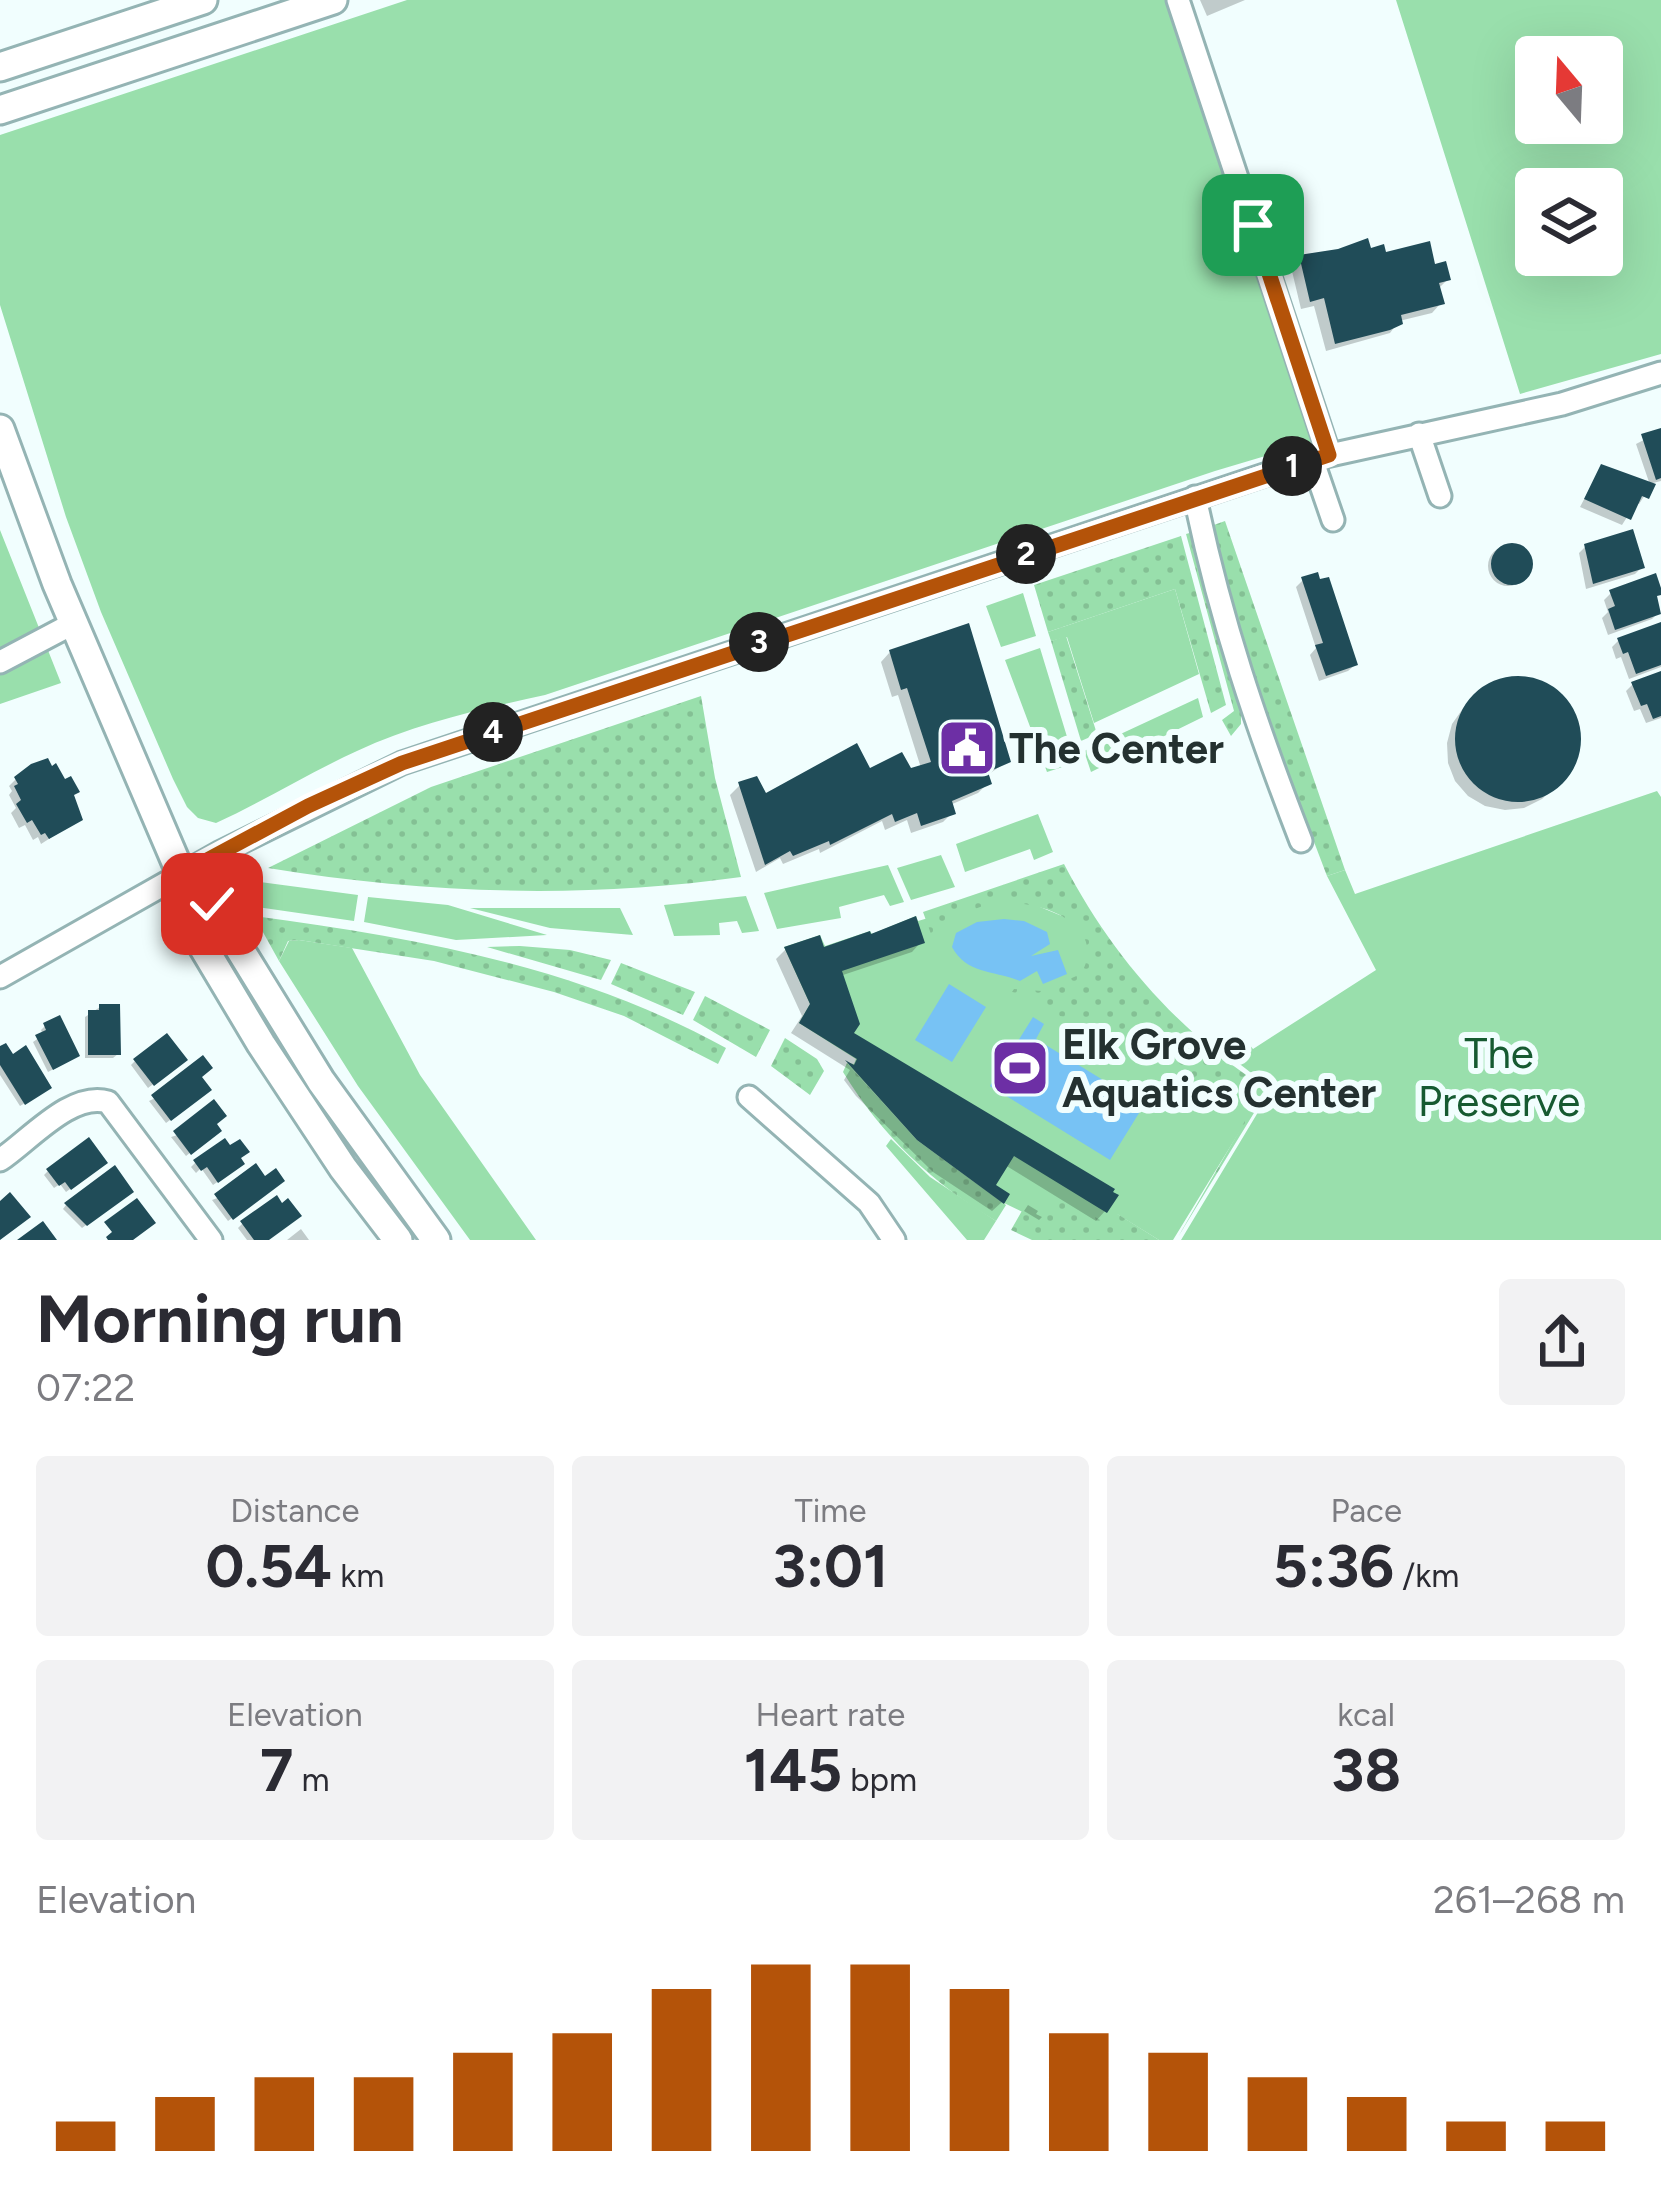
<!DOCTYPE html>
<html lang="en">
<head>
<meta charset="utf-8">
<style>
  :root { --surface:#fff; --page:#f2f2f3; --text:#2b2b33; --muted:#7c7c81; --accent:#b45309 }
  body { margin:0; font-family:Figtree,sans-serif; background:var(--page); color:var(--text); height:100vh; display:flex; flex-direction:column; font-size:45px; white-space:nowrap }
  * { box-sizing:border-box; margin:0 }
  p { font-size:39px; color:var(--muted) }
  .icon { flex:none; width:66px; height:66px; fill:none; stroke:currentColor; stroke-width:2; stroke-linecap:round; stroke-linejoin:round }
  .map { position:relative; height:1240px; overflow:hidden }
  .sheet { display:flex; flex-direction:column; background:var(--surface); flex:1 }
  .sheet>* { flex:none }
  .needle { width:78px; rotate:341deg }
  .fabs { position:absolute; left:1515px; top:36px; display:grid; gap:24px }
  .fabs a { display:grid; place-items:center; width:108px; height:108px; border-radius:12px; background:var(--surface); box-shadow:0 12px 48px #0002; font-size:60px }
  .pin { position:absolute; display:grid; place-items:center; width:102px; height:102px; color:#fff; margin:-51px; border-radius:24px; box-shadow:0 6px 18px #0006 }
  .km { position:absolute; width:60px; height:60px; margin:-30px; border-radius:50%; background:#222; color:#fff; font-size:33px; line-height:60px; text-align:center }
  .round { display:grid; place-items:center; flex:none; width:126px; height:126px; border-radius:12px; background:var(--page) }
  .overview { display:flex; align-items:center; justify-content:space-between; height:204px; padding:0 36px }
  h1 { font-size:66px; font-weight:700; line-height:90px }
  .figures { display:grid; grid-template-columns:repeat(3,1fr); gap:18px; height:204px; padding:12px 36px }
  .figures div { display:grid; align-content:center; border-radius:12px; background:var(--page); text-align:center }
  .figures b { font-size:60px; font-weight:700 }
  .figures small { font-size:33px; font-weight:400 }
  .figures p { font-size:33px }
  .chart { height:336px; padding:24px 36px }
  .chart p { display:flex; justify-content:space-between }
  .chart svg { width:100%; height:216px; margin-top:12px; stroke:var(--accent); stroke-width:6 }
  .map>svg:first-child { display:block }
  .green { fill:#99dfac; fill-rule:evenodd }
  .garden { fill:url(#garden-dots) }
  .water { fill:#77c2f4 }
  .shadow { fill:#0003 }
  .building { fill:#204c58 }
  .lines { fill:none; stroke-linecap:round; stroke-linejoin:round }
  .minor-casing { stroke:#94b4b4; stroke-width:27 }
  .major-casing { stroke:#94b4b4; stroke-width:33 }
  .minor { stroke:#fff; stroke-width:21 }
  .major { stroke:#fff; stroke-width:27 }
  .route-casing { stroke:#fff; stroke-width:24 }
  .route { stroke:#b45309; stroke-width:15 }
  .labels { text-anchor:middle; stroke-width:12; stroke-linejoin:round; paint-order:stroke }
  .poi-label { font-size:42px; font-weight:bold; fill:#243130; stroke:#f1fefe; text-anchor:start }
  .park-label { font-size:42px; fill:#165a31; stroke:#f1fefe }
</style>
</head>
<body>
<div class="map">
<svg width="1661" height="1240" viewBox="0 0 1661 1240">
  <defs>
    <pattern id="garden-dots" width="8" height="8" patternUnits="userSpaceOnUse" patternTransform="scale(3)"><rect width="8" height="8" fill="#99dfac"/><path d="M2 2h.1M6 6h.1" fill="none" stroke="#84c094" stroke-width="1.8" stroke-linecap="round"/></pattern>
  </defs>
  <rect width="100%" height="100%" fill="#f1fefe"/>
  <!-- green -->
  <path class="green" d="M 407,0 L 1168,0 L 1316,441 L 1215,471 L 545,695 C 482,709 417,723 357,751 C 309,773 264,801 216,823 L 198,818 L 187,807 L 173,779 L 101,612 L 66,517 L 0,305 L 0,135 Z
    M 1396,0 L 1661,0 L 1661,354 L 1520,394 ZM 1536,57 L 1602,57 L 1602,123 L 1536,123 ZM 1536,189 L 1602,189 L 1602,255 L 1536,255 Z
    M 0,530 L 61,683 L 0,704 Z
    M 1175,589 L 1199,674 L 1094,723 L 1067,637 L 1051,641 L 1048,632 Z
    M 1023,593 L 1036,636 L 1001,647 L 986,606 Z
    M 1040,648 L 1075,763 L 1047,772 L 1005,660 Z
    M 1198,698 L 1203,717 L 1091,772 L 1084,751 Z
    M 1657,791 L 1661,797 L 1661,1240 L 1181,1240 L 1272,1089 L 1228,1055 L 1244,1038 L 1253,1049 L 1376,970 L 1327,876 L 1345,870 L 1355,894 Z
    M 1038,814 L 1053,852 L 1034,860 L 1030,849 L 965,872 L 956,844 Z
    M 941,855 L 955,887 L 911,900 L 897,868 Z
    M 888,865 L 904,902 L 890,906 L 884,895 L 839,907 L 841,918 L 777,929 L 764,893 Z
    M 260,882 L 358,895 L 354,921 L 257,907 Z
    M 746,896 L 759,931 L 742,933 L 737,921 L 719,923 L 720,935 L 674,936 L 664,905 Z
    M 368,897 L 448,905 L 547,935 L 456,940 L 364,922 Z
    M 993,899 L 1028,902 L 1074,921 L 1254,1108 L 1173,1240 L 1159,1240 L 1117,1214 L 1108,1226 L 1043,1222 L 1004,1203 L 917,1140 L 847,1063 L 854,1064 L 856,1059 L 799,1023 L 810,1004 L 784,947 L 820,935 L 825,946 L 870,931 L 872,934 L 916,916 L 918,921 Z
    M 470,908 L 620,908 L 633,935 L 550,928 Z
    M 299,940 L 352,948 L 420,1075 L 536,1240 L 470,1240 L 358,1086 L 279,961 L 289,941 Z
    M 891,1139 L 930,1177 L 996,1221 L 984,1240 L 967,1240 L 886,1146 Z"/>
  <!-- garden -->
  <path class="garden" d="M 1225,521 L 1345,870 L 1327,876 L 1242,653 L 1211,526 Z
    M 1193,532 L 1219,642 L 1241,711 L 1241,724 L 1231,736 L 1222,720 L 1234,711 L 1186,534 Z
    M 1181,536 L 1226,705 L 1211,713 L 1175,589 L 1048,632 L 1034,585 Z
    M 1066,636 L 1097,734 L 1081,741 L 1051,641 Z
    M 701,696 L 715,778 L 741,877 C 582,899 426,894 268,868 L 431,787 Z
    M 1064,864 C 1113,958 1179,1032 1268,1090 L 1178,1237 L 1249,1114 L 1205,1091 L 1132,1036 L 1094,1021 L 1060,1016 L 1039,999 L 1012,992 L 1014,989 L 1042,991 L 1081,974 C 1111,921 1031,896 990,904 C 966,909 952,927 931,934 L 923,912 Z
    M 254,916 C 419,938 579,967 726,1048 L 718,1064 L 624,1016 L 554,992 L 434,961 L 299,940 L 288,941 L 279,961 Z
    M 520,946 L 570,950 L 611,960 L 601,980 L 487,947 Z
    M 621,963 L 695,992 L 683,1015 L 611,984 Z
    M 705,996 L 770,1030 L 756,1057 L 693,1020 Z
    M 785,1038 L 817,1059 L 824,1071 L 810,1095 L 771,1066 Z
    M 847,1063 L 917,1140 L 1006,1205 L 996,1221 C 932,1183 882,1136 843,1072 Z
    M 1060,1195 L 1108,1225 L 1116,1213 L 1159,1240 L 1032,1240 L 1011,1230 L 1023,1209 L 1044,1221 Z"/>
  <!-- water -->
  <path class="water" d="M 1004,919 L 1024,921 L 1047,932 L 1050,944 L 1031,956 L 1058,950 L 1067,974 L 1043,984 L 1037,971 L 1020,981 C 994,970 967,975 952,947 L 956,933 L 977,922 Z
    M 949,984 L 986,1007 L 952,1062 L 915,1040 Z
    M 1033,1017 L 1044,1024 L 1036,1039 L 1144,1105 L 1110,1160 L 990,1086 Z"/>
  <!-- shadow -->
  <path class="shadow" d="M 1200,0 L 1245,0 L 1207,16 Z
    M 1368,251 L 1433,268 L 1448,279 L 1438,289 L 1441,303 L 1432,313 L 1399,321 L 1390,333 L 1326,351 L 1314,306 L 1301,309 L 1291,267 L 1300,258 Z
    M 1661,431 L 1661,481 L 1653,483 L 1639,504 L 1636,503 L 1622,525 L 1580,507 L 1601,467 L 1650,485 L 1636,444 Z
    M 1586,546 L 1642,567 L 1635,574 L 1586,589 L 1579,553 Z
    M1488 566a20 20 0 1 1 40 0a20 20 0 1 1-40 0Z
    M 1303,580 L 1355,665 L 1348,671 L 1319,681 L 1310,655 L 1316,648 L 1296,587 Z
    M 1611,593 L 1654,598 L 1659,612 L 1652,619 L 1608,635 L 1602,618 L 1608,612 L 1604,600 Z
    M 1661,625 L 1661,667 L 1629,679 L 1621,657 L 1616,659 L 1612,647 L 1619,640 Z
    M 890,652 L 1008,761 L 986,776 L 988,783 L 978,793 L 950,805 L 952,813 L 943,822 L 911,833 L 907,820 L 885,830 L 882,821 L 820,853 L 819,849 L 783,864 L 780,858 L 756,872 L 730,795 L 740,785 L 765,797 L 869,772 L 921,768 L 898,695 L 892,697 L 881,662 Z
    M 1661,674 L 1661,718 L 1646,723 L 1640,709 L 1634,711 L 1626,691 L 1633,684 Z
    M 1511,679 L 1531,679 L 1549,686 L 1565,699 L 1575,716 L 1579,736 L 1577,755 L 1557,785 L 1542,799 L 1524,808 L 1505,810 L 1485,806 L 1468,796 L 1455,781 L 1448,763 L 1447,743 L 1452,724 L 1464,707 L 1492,684 Z
    M 16,779 L 71,796 L 80,819 L 41,844 L 38,837 L 33,840 L 25,825 L 19,828 L 11,813 L 16,808 L 9,795 L 12,791 L 9,786 Z
    M 921,942 L 912,952 L 840,976 L 850,1034 L 1105,1211 L 1096,1221 L 1005,1165 L 992,1186 L 1002,1202 L 992,1211 L 933,1172 L 856,1096 L 844,1080 L 850,1070 L 791,1033 L 802,1016 L 776,959 L 785,950 Z
    M 100,1007 L 118,1054 L 113,1058 L 85,1058 L 85,1017 Z
    M 45,1026 L 73,1059 L 48,1072 L 33,1042 L 43,1035 L 41,1030 Z
    M 0,1050 L 12,1058 L 45,1091 L 20,1106 L 0,1075 Z
    M 135,1061 L 180,1064 L 148,1088 L 131,1065 Z
    M 199,1077 L 205,1094 L 166,1123 L 149,1101 Z
    M 213,1124 L 214,1134 L 186,1156 L 171,1137 Z
    M 238,1159 L 237,1168 L 213,1185 L 201,1168 L 196,1173 L 191,1167 L 195,1163 Z
    M 100,1167 L 66,1192 L 60,1184 L 54,1188 L 44,1175 L 48,1171 Z
    M 265,1180 L 278,1185 L 228,1221 L 212,1200 Z
    M 127,1195 L 82,1228 L 63,1209 L 66,1205 Z
    M 1028,1205 L 1038,1211 L 1036,1214 L 1042,1217 L 1039,1220 L 1024,1211 Z
    M 294,1220 L 266,1240 L 247,1240 L 238,1228 L 242,1224 Z
    M 301,1229 L 309,1240 L 287,1240 Z"/>
  <!-- building -->
  <path class="building" d="M 1368,238 L 1371,248 L 1384,244 L 1386,252 L 1430,241 L 1435,264 L 1446,261 L 1451,280 L 1439,283 L 1445,304 L 1401,315 L 1403,324 L 1390,330 L 1335,344 L 1324,298 L 1310,302 L 1299,255 L 1338,249 Z
    M 1661,428 L 1661,478 L 1656,480 L 1641,434 Z
    M 1601,464 L 1656,484 L 1649,499 L 1642,496 L 1631,520 L 1584,499 Z
    M 1633,529 L 1645,568 L 1593,584 L 1584,544 Z
    M1491 564a21 21 0 1 1 42 0a21 21 0 1 1-42 0Z
    M 1318,572 L 1320,579 L 1329,577 L 1358,665 L 1326,676 L 1315,645 L 1323,643 L 1301,577 Z
    M 1656,573 L 1661,588 L 1661,595 L 1657,596 L 1661,614 L 1615,630 L 1608,609 L 1615,606 L 1609,590 Z
    M 1661,622 L 1661,665 L 1636,674 L 1628,652 L 1623,654 L 1617,638 Z
    M 969,623 L 1011,762 L 988,772 L 992,784 L 952,801 L 956,814 L 921,826 L 917,813 L 895,822 L 892,814 L 830,845 L 829,841 L 793,856 L 790,851 L 765,865 L 738,782 L 757,776 L 766,793 L 857,743 L 870,768 L 902,752 L 911,768 L 931,762 L 907,688 L 901,690 L 889,650 Z
    M 1661,671 L 1661,716 L 1653,719 L 1647,704 L 1641,706 L 1631,682 Z
    M1455 739a63 63 0 1 1 126 0a63 63 0 1 1-126 0Z
    M 48,758 L 52,766 L 56,763 L 65,779 L 71,776 L 80,792 L 74,795 L 83,820 L 49,839 L 45,833 L 41,835 L 32,820 L 27,823 L 16,804 L 21,800 L 14,786 L 18,784 L 14,777 L 31,764 Z
    M 916,916 L 925,943 L 842,971 L 860,1024 L 854,1033 L 1115,1189 L 1113,1192 L 1119,1195 L 1107,1213 L 1014,1156 L 996,1185 L 1010,1194 L 1004,1204 L 917,1140 L 845,1060 L 854,1065 L 857,1059 L 799,1023 L 810,1004 L 784,947 L 820,935 L 824,947 L 870,931 L 871,934 Z
    M 99,1004 L 120,1004 L 121,1055 L 88,1055 L 88,1010 L 99,1010 Z
    M 60,1015 L 80,1056 L 53,1070 L 35,1035 L 46,1030 L 43,1023 Z
    M 167,1033 L 188,1060 L 154,1086 L 133,1059 Z
    M 6,1043 L 13,1054 L 26,1045 L 52,1088 L 25,1105 L 0,1065 L 0,1046 Z
    M 203,1055 L 213,1068 L 202,1077 L 212,1090 L 171,1121 L 151,1095 Z
    M 214,1099 L 227,1116 L 217,1124 L 222,1131 L 191,1155 L 173,1131 Z
    M 89,1137 L 108,1163 L 71,1190 L 65,1182 L 59,1186 L 46,1169 Z
    M 225,1138 L 230,1145 L 240,1139 L 250,1152 L 241,1158 L 245,1164 L 218,1183 L 207,1167 L 201,1171 L 193,1160 Z
    M 256,1163 L 265,1176 L 276,1168 L 285,1181 L 233,1220 L 214,1194 Z
    M 115,1165 L 134,1192 L 87,1226 L 64,1203 Z
    M 10,1192 L 31,1217 L 0,1240 L 0,1201 Z
    M 277,1195 L 282,1203 L 288,1198 L 302,1216 L 269,1240 L 254,1240 L 240,1221 Z
    M 137,1198 L 156,1223 L 133,1240 L 108,1240 L 106,1237 L 112,1232 L 104,1222 Z
    M 43,1221 L 57,1240 L 17,1240 Z"/>
  <g class="lines">
    <!-- minor casing -->
    <g class="minor-casing">
      <path id="minor" d="M 1178,0 L 1329,455
        M 1419,434 L 1440,496
        M 1312,459 L 1333,520
        M 1195,497 C 1220,619 1256,725 1301,841
        M 0,662 L 74,623
        M 0,977 L 221,852 L 402,763 L 1312,459 L 1562,404 L 1661,373
        M 749,1097 L 869,1203 L 894,1240
        M 0,1160 C 29,1141 71,1091 108,1102 L 211,1240"/>
    </g>
    <!-- major casing -->
    <g class="major-casing">
      <path id="major" d="M 0,67 L 203,0
        M 0,110 L 333,0
        M 0,429 L 57,584 L 181,874 L 187,920 L 261,1044 L 343,1168 L 398,1240
        M 181,874 L 212,904 L 321,1081 L 436,1240"/>
    </g>
    <!-- minor -->
    <use href="#minor" class="minor"/>
    <!-- major -->
    <use href="#major" class="major"/>
  </g>
  <g class="lines">
    <!-- route casing -->
    <g class="route-casing">
      <path id="route" d="M 212,904 L 181,874 L 308,806 L 402,763 L 1329,455 L 1253,225"/>
    </g>
    <!-- route -->
    <use href="#route" class="route"/>
  </g>
  <!-- icons -->
  <defs>
    <g id="civic-square" transform="scale(3)"><rect x="-9" y="-9" width="18" height="18" rx="4" fill="#6d2fa5" stroke="#f1fefe"/><path d="M-.6-6.5H3V-4.5H.6V-3L4-1V1h2V6H-6V1h2V-1L-.6-3ZM-1.2 2.5V6h2.4V2.5Z" fill="#fff"/></g>
    <g id="stadium-square" transform="scale(3)"><rect x="-9" y="-9" width="18" height="18" rx="4" fill="#6d2fa5" stroke="#f1fefe"/><path d="M0-5a6.5 5 0 1 0 0 10a6.5 5 0 1 0 0-10ZM-3.5-1.8h7v3.6h-7Z" fill="#fff"/></g>
  </defs>
  <g fill-rule="evenodd">
    <use href="#civic-square" x="967" y="748"/>
    <use href="#stadium-square" x="1020" y="1068"/>
  </g>
  <g class="labels">
    <!-- poi labels -->
    <g class="poi-label">
      <text x="1009" y="763">The Center</text>
      <text x="1062" y="1059">Elk Grove<tspan x="1062" dy="48">Aquatics Center</tspan></text>
    </g>
    <!-- park labels -->
    <g class="park-label">
      <text x="1499" y="1068">The<tspan x="1499" dy="48">Preserve</tspan></text>
    </g>
  </g>
</svg>
<div class="fabs">
<a><svg class="needle" viewBox="-14 -14 28 28"><path d="M0-13l5 13h-10z" fill="#e53935"/><path d="M0 13l5-13h-10z" fill="#7c7c81"/></svg></a>
<a><svg class="icon" aria-label="layers" viewBox="0 0 24 24"><path d="M12 4l9 5-9 5-9-5zM3 14l9 5 9-5"/></svg></a>
</div>
<div class="pin" style="left:1253px;top:225px;background:#1e9e55"><svg class="icon" aria-label="arrive" viewBox="0 0 24 24"><path d="M6 21V4h12l-3 4 3 4H6"/></svg></div>
<div class="pin" style="left:212px;top:904px;background:#d93025"><svg class="icon" aria-label="check" viewBox="0 0 24 24"><path d="M5 12l5 5 9-10"/></svg></div>
<b class="km" style="left:1292px;top:466px">1</b>
<b class="km" style="left:1026px;top:554px">2</b>
<b class="km" style="left:759px;top:642px">3</b>
<b class="km" style="left:493px;top:732px">4</b>
</div>
<section class="sheet">
<div class="overview"><div><h1>Morning run</h1><p>07:22</p></div><a class="round"><svg class="icon" aria-label="share" viewBox="0 0 24 24"><path d="M12 15V3M7 8l5-5 5 5M5 13v7h14v-7"/></svg></a></div>
<div class="figures">
<div><p>Distance</p><b>0.54<small> km</small></b></div>
<div><p>Time</p><b>3:01</b></div>
<div><p>Pace</p><b>5:36<small> /km</small></b></div>
</div>
<div class="figures">
<div><p>Elevation</p><b>7<small> m</small></b></div>
<div><p>Heart rate</p><b>145<small> bpm</small></b></div>
<div><p>kcal</p><b>38</b></div>
</div>
<div class="chart"><p><span>Elevation</span>261–268 m</p>
<svg viewBox="0 0 160 44" preserveAspectRatio="none"><path d="M5 44V38M15 44V33M25 44V29M35 44V29M45 44V24M55 44V20M65 44V11M75 44V6M85 44V6M95 44V11M105 44V20M115 44V24M125 44V29M135 44V33M145 44V38M155 44V38"/></svg>
</div>
</section>
</body>
</html>
